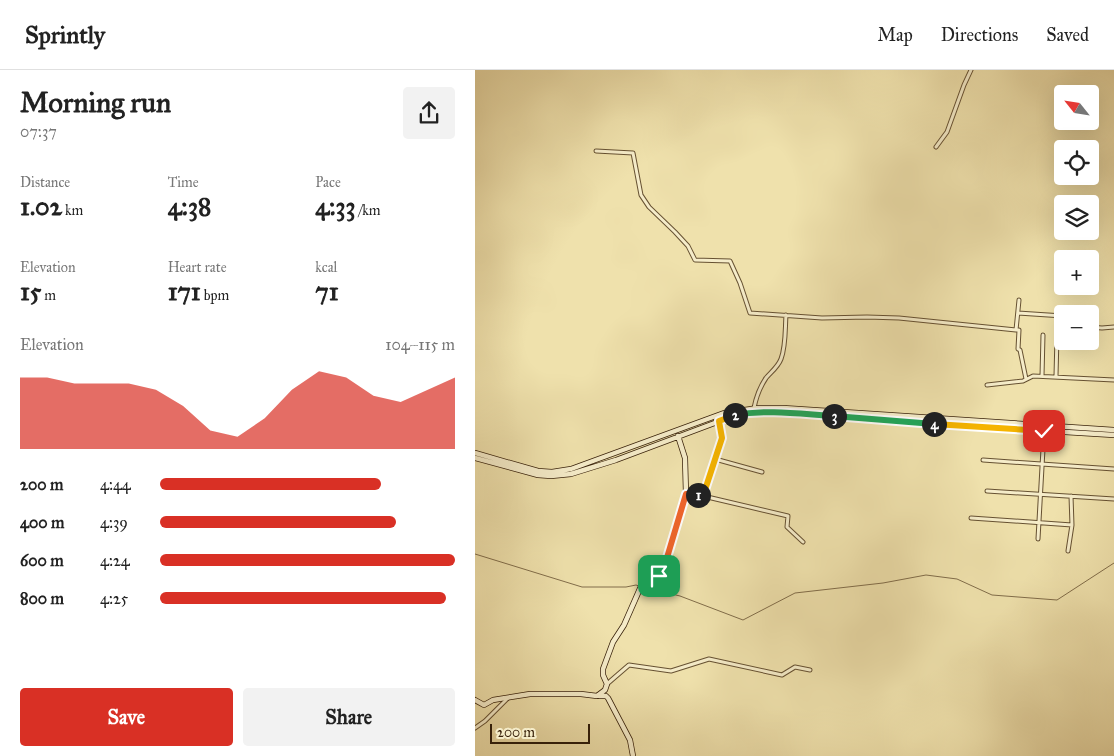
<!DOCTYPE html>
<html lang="en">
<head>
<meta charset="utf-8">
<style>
  :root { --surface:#fff; --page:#f2f2f2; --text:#222; --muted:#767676; --line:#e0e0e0; --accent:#d93025 }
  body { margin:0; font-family:"IM FELL Great Primer",serif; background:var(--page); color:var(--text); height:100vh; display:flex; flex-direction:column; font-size:19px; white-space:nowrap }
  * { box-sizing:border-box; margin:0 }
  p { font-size:16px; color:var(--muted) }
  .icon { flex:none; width:28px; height:28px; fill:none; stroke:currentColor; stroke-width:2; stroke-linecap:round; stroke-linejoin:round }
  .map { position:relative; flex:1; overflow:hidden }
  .panel { display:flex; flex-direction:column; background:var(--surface); width:475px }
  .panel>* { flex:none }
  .needle { width:32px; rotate:300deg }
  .fabs { position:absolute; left:579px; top:15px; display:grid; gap:10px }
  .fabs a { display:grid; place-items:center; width:45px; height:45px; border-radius:5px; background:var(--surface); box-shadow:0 5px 20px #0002; font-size:25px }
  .scale { position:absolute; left:15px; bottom:12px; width:100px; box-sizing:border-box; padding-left:5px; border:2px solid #38210a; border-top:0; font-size:14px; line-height:18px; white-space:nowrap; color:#38210a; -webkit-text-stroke:4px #f5ecc9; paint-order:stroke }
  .pin { position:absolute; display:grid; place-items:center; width:42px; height:42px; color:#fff; margin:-21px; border-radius:10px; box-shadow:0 2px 8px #0006 }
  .km { position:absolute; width:25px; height:25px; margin:-12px; border-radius:50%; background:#222; color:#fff; font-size:14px; line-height:25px; text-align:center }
  .round { display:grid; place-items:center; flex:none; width:52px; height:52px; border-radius:5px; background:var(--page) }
  .summary { display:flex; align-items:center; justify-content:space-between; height:85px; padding:0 20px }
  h1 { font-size:28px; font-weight:700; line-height:38px }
  .stats { display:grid; grid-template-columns:repeat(3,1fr); gap:8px; height:85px; padding:5px 20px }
  .stats div { display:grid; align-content:center }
  .stats b { font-size:25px; font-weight:700 }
  .stats small { font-size:14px; font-weight:400 }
  .stats p { font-size:14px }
  .chart { height:140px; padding:10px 20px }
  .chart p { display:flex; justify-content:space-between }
  .chart svg { width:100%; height:90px; margin-top:5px; fill:var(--accent); opacity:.7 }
  .cta { display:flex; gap:10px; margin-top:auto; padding:10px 20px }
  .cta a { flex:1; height:58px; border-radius:5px; background:var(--accent); color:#fff; font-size:20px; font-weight:700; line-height:58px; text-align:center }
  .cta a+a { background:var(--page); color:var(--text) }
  ul { padding:0 20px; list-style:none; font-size:16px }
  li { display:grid; grid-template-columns:80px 60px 1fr; align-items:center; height:38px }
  li i { height:12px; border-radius:6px; background:var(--accent) }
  header { display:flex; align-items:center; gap:30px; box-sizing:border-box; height:70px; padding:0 25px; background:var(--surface); border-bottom:1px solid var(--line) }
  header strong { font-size:24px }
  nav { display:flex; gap:28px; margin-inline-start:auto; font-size:18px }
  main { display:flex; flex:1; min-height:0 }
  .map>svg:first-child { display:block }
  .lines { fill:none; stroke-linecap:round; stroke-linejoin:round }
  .stream { stroke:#816d4a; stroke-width:1 }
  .street-casing { stroke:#665132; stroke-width:5 }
  .secondary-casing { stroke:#38210a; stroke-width:6 }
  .street { stroke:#f5ecc9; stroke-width:3 }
  .secondary { stroke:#f5ecc9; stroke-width:4.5 }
  .split-1-casing { stroke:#fff; stroke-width:10 }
  .split-2-casing { stroke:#fff; stroke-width:10 }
  .split-3-casing { stroke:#fff; stroke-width:10 }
  .split-4-casing { stroke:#fff; stroke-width:10 }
  .split-5-casing { stroke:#fff; stroke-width:10 }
  .split-1 { stroke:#f0652b; stroke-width:6 }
  .split-2 { stroke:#f5b400; stroke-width:6 }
  .split-3 { stroke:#22a559; stroke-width:6 }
  .split-4 { stroke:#22a559; stroke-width:6 }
  .split-5 { stroke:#f5b400; stroke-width:6 }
</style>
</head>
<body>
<header>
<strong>Sprintly</strong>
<nav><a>Map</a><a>Directions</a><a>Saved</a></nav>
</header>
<main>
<section class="panel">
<div class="summary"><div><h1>Morning run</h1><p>07:37</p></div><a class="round"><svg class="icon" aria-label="share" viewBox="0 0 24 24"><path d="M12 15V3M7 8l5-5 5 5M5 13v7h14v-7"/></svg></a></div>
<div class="stats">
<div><p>Distance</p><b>1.02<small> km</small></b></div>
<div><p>Time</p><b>4:38</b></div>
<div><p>Pace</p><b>4:33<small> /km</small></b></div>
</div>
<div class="stats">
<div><p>Elevation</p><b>15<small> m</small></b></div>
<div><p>Heart rate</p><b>171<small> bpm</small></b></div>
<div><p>kcal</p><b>71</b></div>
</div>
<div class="chart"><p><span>Elevation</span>104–115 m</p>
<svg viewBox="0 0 160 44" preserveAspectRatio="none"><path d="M0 44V9L10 9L20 12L30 12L40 12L50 15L60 23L70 35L80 38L90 29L100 15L110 6L120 9L130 18L140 21L150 15L160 9V44z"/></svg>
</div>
<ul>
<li><b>200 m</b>4:44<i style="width:75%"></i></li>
<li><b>400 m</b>4:39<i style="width:80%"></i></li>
<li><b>600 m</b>4:24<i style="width:100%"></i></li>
<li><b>800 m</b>4:25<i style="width:97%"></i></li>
</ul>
<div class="cta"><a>Save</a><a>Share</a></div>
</section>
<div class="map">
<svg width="639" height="686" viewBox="0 0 639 686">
  <rect width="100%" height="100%" fill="#efe1ac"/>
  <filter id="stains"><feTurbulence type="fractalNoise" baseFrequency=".004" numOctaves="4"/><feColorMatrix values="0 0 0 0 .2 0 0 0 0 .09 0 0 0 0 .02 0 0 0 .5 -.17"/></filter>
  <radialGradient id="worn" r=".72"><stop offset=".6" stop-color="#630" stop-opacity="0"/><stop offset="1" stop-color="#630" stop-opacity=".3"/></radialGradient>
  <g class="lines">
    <!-- stream -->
    <path class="stream" d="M 0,484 L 107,517 L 151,517 L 161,515 L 164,516
      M 168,517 L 205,526 L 268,550 L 320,523 L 408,513 L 451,505 L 482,509 L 517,525 L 582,530 L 639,493"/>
    <!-- street casing -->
    <g class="street-casing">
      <path id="street" d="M 461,77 L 472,62 L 489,15 L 496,0
        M 121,81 L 158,83 L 166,125 L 174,137 L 200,162 L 213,176 L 220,190 L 255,191 L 265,213 L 275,243 L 347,248 L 392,247 L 424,248 L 541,260 L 544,260 L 543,279 L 545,280 L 551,309
        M 543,243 L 588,246
        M 615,257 L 627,258 L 639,257
        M 541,260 L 544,230
        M 567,306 L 568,265
        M 581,306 L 582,266
        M 512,315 L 548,311 L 558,306 L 639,310
        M 279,338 C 281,328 285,317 291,308 C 296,302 303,297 306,289 C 311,276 310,259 311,245
        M 240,389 L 287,402
        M 508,390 L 639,399
        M 512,421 L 639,429
        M 211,424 L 228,426 L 313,446 L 312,457 L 328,472
        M 228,426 L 247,369 L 244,351
        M 496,448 L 597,455
        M 563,469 L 569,361
        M 593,481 L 597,455 L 596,426
        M 132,614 L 154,595 L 196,601 L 234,589 L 307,605 L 320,597 L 335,600
        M 0,658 L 10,651 L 33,628"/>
    </g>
    <!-- secondary casing -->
    <g class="secondary-casing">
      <path id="secondary" d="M 0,383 L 63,401 L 77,402 L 96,399 L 249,343 L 283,338 L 308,338 L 639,360
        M 0,388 L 63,405 L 76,406 L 96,404 L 141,390 L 261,345 L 279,342 L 302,342 L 411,351 L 639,365
        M 124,626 L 131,626 L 133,628 L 155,670 L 158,686
        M 0,630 L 9,635 L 18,630 L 55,624 L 106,624 L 122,626 L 130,620 L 132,614 L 128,605 L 128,599 L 138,572 L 149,555 L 167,514 L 170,510 L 184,506 L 188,501 L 211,424 L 210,388 L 203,366"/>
    </g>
    <!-- street -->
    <use href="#street" class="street"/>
    <!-- secondary -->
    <use href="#secondary" class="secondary"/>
  </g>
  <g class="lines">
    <!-- split-1 casing -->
    <g class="split-1-casing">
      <path id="split-1" d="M 184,506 L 188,501 L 211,424 L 223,425"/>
    </g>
    <!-- split-2 casing -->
    <g class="split-2-casing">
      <path id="split-2" d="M 223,425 L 228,426 L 247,368 L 244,351 L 260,345"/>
    </g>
    <!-- split-3 casing -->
    <g class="split-3-casing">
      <path id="split-3" d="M 260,345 C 293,339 326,344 359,346"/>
    </g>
    <!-- split-4 casing -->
    <g class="split-4-casing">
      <path id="split-4" d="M 359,346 L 459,354"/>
    </g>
    <!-- split-5 casing -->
    <g class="split-5-casing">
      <path id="split-5" d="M 459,354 L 569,361"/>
    </g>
    <!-- split-1 -->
    <use href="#split-1" class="split-1"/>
    <!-- split-2 -->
    <use href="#split-2" class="split-2"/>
    <!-- split-3 -->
    <use href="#split-3" class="split-3"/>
    <!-- split-4 -->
    <use href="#split-4" class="split-4"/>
    <!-- split-5 -->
    <use href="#split-5" class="split-5"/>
  </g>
  <rect width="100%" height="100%" filter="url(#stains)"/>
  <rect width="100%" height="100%" fill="url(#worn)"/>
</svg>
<div class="fabs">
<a><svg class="needle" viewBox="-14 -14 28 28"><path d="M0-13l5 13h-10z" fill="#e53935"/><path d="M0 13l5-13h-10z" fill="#767676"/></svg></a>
<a><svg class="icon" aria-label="locate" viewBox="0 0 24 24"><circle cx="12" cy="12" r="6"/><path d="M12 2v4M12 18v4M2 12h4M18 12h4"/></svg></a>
<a><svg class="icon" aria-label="layers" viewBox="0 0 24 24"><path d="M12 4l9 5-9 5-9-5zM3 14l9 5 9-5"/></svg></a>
<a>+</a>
<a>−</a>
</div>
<div class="scale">200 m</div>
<div class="pin" style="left:184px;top:506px;background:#1e9e55"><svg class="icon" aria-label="arrive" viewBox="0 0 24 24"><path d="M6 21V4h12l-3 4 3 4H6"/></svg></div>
<div class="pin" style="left:569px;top:361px;background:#d93025"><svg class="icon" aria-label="check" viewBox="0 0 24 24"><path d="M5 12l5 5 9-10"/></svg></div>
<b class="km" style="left:223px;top:425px">1</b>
<b class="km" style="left:260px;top:345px">2</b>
<b class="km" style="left:359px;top:346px">3</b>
<b class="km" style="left:459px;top:354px">4</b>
</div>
</main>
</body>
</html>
